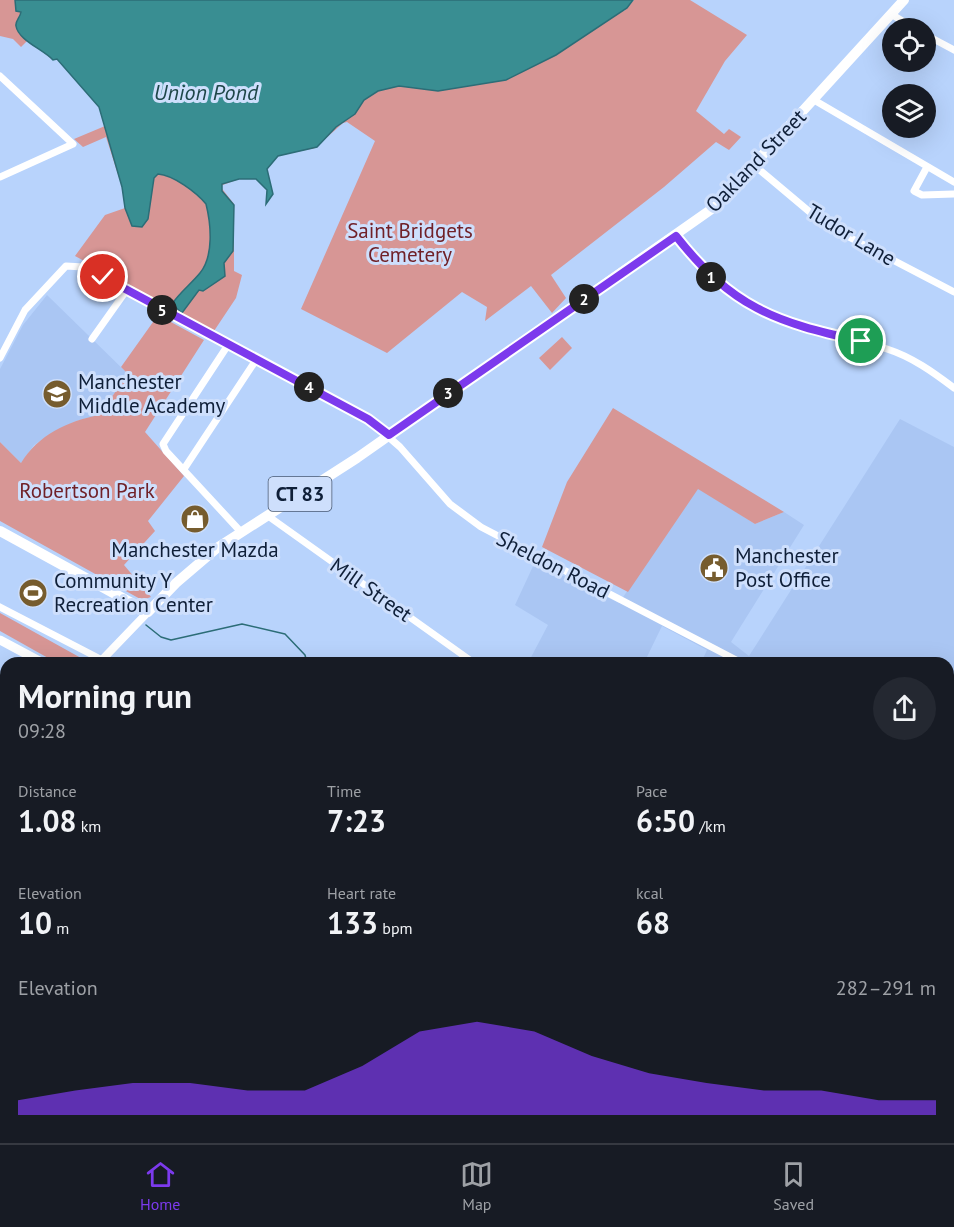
<!DOCTYPE html>
<html lang="en">
<head>
<meta charset="utf-8">
<style>
  :root { --surface:#171b24; --page:#242831; --text:#f1f3f6; --muted:#9ea1a6; --line:#363941; --accent:#7c3aed }
  body { margin:0; font-family:"PT Sans",sans-serif; background:var(--page); color:var(--text); height:100vh; display:flex; flex-direction:column; font-size:22px; white-space:nowrap }
  * { box-sizing:border-box; margin:0 }
  p { font-size:20px; color:var(--muted) }
  .icon { flex:none; width:33px; height:33px; fill:none; stroke:currentColor; stroke-width:2; stroke-linecap:round; stroke-linejoin:round }
  .map { position:relative; flex:1; overflow:hidden }
  .side { position:absolute; left:0px; top:657px; width:954px; height:486px; display:flex; flex-direction:column; background:var(--surface); border-radius:18px 18px 0 0; box-shadow:0 6px 24px #0002 }
  .side>* { flex:none }
  .fabs { position:absolute; left:882px; top:18px; display:grid; gap:12px }
  .fabs a { display:grid; place-items:center; width:54px; height:54px; border-radius:50%; background:var(--surface); box-shadow:0 6px 24px #0002; font-size:30px }
  .pin { position:absolute; display:grid; place-items:center; width:51px; height:51px; color:#fff; margin:-26px; border:3px solid #fff; border-radius:50%; box-shadow:0 2px 6px #0007 }
  .km { position:absolute; width:30px; height:30px; margin:-15px; border-radius:50%; background:#222; color:#fff; font-size:16px; line-height:30px; text-align:center }
  .round { display:grid; place-items:center; flex:none; width:63px; height:63px; border-radius:32px; background:var(--page) }
  .head { display:flex; align-items:center; justify-content:space-between; height:102px; padding:0 18px }
  h1 { font-size:33px; font-weight:700; line-height:45px }
  .figures { display:grid; grid-template-columns:repeat(3,1fr); gap:9px; height:102px; padding:6px 18px }
  .figures div { display:grid; align-content:center }
  .figures b { font-size:30px; font-weight:700 }
  .figures small { font-size:16px; font-weight:400 }
  .figures p { font-size:16px }
  .chart { height:168px; padding:12px 18px }
  .chart p { display:flex; justify-content:space-between }
  .chart svg { width:100%; height:108px; margin-top:6px; fill:var(--accent); opacity:.7 }
  .tabs { display:flex; justify-content:space-around; align-items:center; height:84px; border-top:2px solid var(--line); background:var(--surface); font-size:16px; color:var(--muted) }
  .tabs a { display:grid; justify-items:center; gap:3px }
  .tabs .active { color:var(--accent) }
  .map>svg:first-child { display:block }
  .built { fill:#aac6f3 }
  .green { fill:#d79695 }
  .water { fill:#398e92; stroke:#2c6d77; stroke-width:1.5 }
  .lines { fill:none; stroke-linecap:round; stroke-linejoin:round }
  .stream { stroke:#2c6d77; stroke-width:1.5 }
  .minor { stroke:#fff; stroke-width:7 }
  .tertiary { stroke:#fff; stroke-width:8 }
  .secondary { stroke:#fff; stroke-width:9 }
  .primary { stroke:#fff; stroke-width:10 }
  .route-casing { stroke:#fff; stroke-width:12 }
  .route { stroke:#7c3aed; stroke-width:8 }
  .labels { text-anchor:middle; stroke-width:6; stroke-linejoin:round; paint-order:stroke }
  .shield { fill:#cedffc; stroke:#485973; stroke-width:1.5 }
  .shield-label { font-size:20px; font-weight:bold; fill:#0f1f38 }
  .street-label { font-size:21px; fill:#0f1f38; stroke:#cedffc }
  .park-label { font-size:21px; fill:#702128; stroke:#cedffc }
  .poi-label { font-size:21px; fill:#0f1f38; stroke:#cedffc; text-anchor:start }
  .water-label { font-size:22px; font-style:italic; fill:#1f4749; stroke:#cedffc }
</style>
</head>
<body>
<div class="map">
<svg width="954" height="1143" viewBox="0 0 954 1143">
  <rect width="100%" height="100%" fill="#b8d3fc"/>
  <!-- built -->
  <path class="built" d="M 47,295 L 128,374 L 99,415 L 76,421 L 49,435 L 34,445 L 21,463 L 0,442 L 0,369 L 23,325 Z
    M 900,419 L 954,447 L 954,893 L 948,894 L 948,663 L 701,663 L 707,650 L 662,626 L 644,663 L 528,663 L 548,625 L 515,605 L 535,562 L 619,603 L 698,488 L 755,524 L 784,512 L 804,525 L 731,642 L 749,656 Z"/>
  <!-- green -->
  <path class="green" d="M 0,0 L 633,0 L 623,9 L 624,11 L 634,0 L 690,0 L 747,35 L 725,61 L 696,111 L 724,134 L 729,129 L 741,137 L 729,150 L 716,142 L 664,187 L 551,275 L 566,298 L 552,313 L 531,286 L 485,321 L 487,307 L 462,292 L 387,353 L 301,309 L 375,141 L 347,122 L 343,123 L 315,148 L 278,156 L 267,169 L 273,194 L 266,204 L 267,190 L 256,179 L 239,179 L 220,186 L 234,204 L 234,271 L 242,275 L 236,298 L 214,331 L 75,256 L 105,215 L 125,208 L 122,187 L 106,137 L 83,147 L 74,139 L 105,126 L 99,107 L 57,59 L 53,60 L 28,40 L 21,47 L 13,39 L 0,36 Z
    M 158,315 L 204,340 L 145,432 L 184,476 L 148,521 L 155,531 L 124,565 L 151,597 L 142,600 L 0,521 L 0,442 L 21,463 C 38,435 68,421 99,415 L 128,374 L 121,367 Z
    M 562,337 L 572,348 L 550,370 L 539,358 Z
    M 613,408 L 784,512 L 755,524 L 698,489 L 628,592 L 542,547 L 567,482 Z
    M 0,613 L 90,663 L 57,663 L 0,631 Z"/>
  <!-- water -->
  <path class="water" d="M 15,0 L 633,0 L 627,8 L 556,55 L 506,80 L 438,91 L 399,86 L 378,91 L 364,100 L 355,114 L 336,127 L 317,147 L 278,156 L 267,169 L 273,194 L 266,204 L 267,190 L 256,179 L 239,179 L 222,184 L 222,191 L 234,205 L 233,251 L 224,263 L 225,276 L 203,291 L 199,290 L 182,313 L 172,304 C 180,292 191,284 200,273 C 214,256 211,224 206,204 C 196,192 173,175 158,174 L 154,178 L 148,219 L 142,227 L 132,226 L 125,208 L 122,187 L 99,107 L 57,59 L 53,60 C 44,50 18,40 16,26 C 15,21 20,18 21,12 L 16,11 Z"/>
  <g class="lines">
    <!-- stream -->
    <path class="stream" d="M 146,625 L 161,637 L 171,640 L 242,624 L 285,634 L 305,655 L 307,663
      M 931,1143 L 932,1137"/>
    <!-- minor -->
    <path class="minor" d="M 891,14 L 914,28
      M 926,35 L 954,50
      M 0,76 L 73,144 L 0,177
      M 814,100 L 954,182
      M 755,166 L 824,224 L 954,292
      M 927,167 L 914,191 L 922,195 L 954,194
      M 676,236 C 698,263 720,290 752,307 C 795,330 842,334 887,349 C 912,357 933,372 954,388
      M 92,339 L 126,291
      M 228,345 L 163,444 L 166,451 L 241,532
      M 0,358 L 25,310 L 66,266 L 83,267 L 368,419 L 400,447 L 450,504 L 481,527 L 742,663
      M 184,469 L 256,360
      M 268,516 L 474,663
      M 0,607 L 108,663
      M 0,747 L 6,751
      M 0,805 L 6,807
      M 948,805 L 954,805
      M 948,889 L 954,888
      M 0,965 L 6,954
      M 792,1137 L 802,1143
      M 11,1143 L 14,1137
      M 117,1143 L 120,1137
      M 213,1143 L 216,1137
      M 303,1143 L 307,1137
      M 431,1143 L 435,1137
      M 539,1143 L 543,1137
      M 648,1143 L 656,1137
      M 829,1143 L 832,1137"/>
    <!-- tertiary -->
    <path class="tertiary" d="M 99,663 L 148,612
      M 0,819 L 6,814
      M 182,1137 L 186,1143"/>
    <!-- secondary -->
    <path class="secondary" d="M 0,640 L 43,663
      M 658,1137 L 663,1143"/>
    <!-- primary -->
    <path class="primary" d="M 0,531 L 148,612 L 176,583 L 217,548 L 357,458 L 716,206 L 904,0"/>
  </g>
  <g class="lines">
    <!-- route casing -->
    <g class="route-casing">
      <path id="route" d="M 103,277 L 368,419 L 389,435 L 676,236 C 732,307 774,322 861,341"/>
    </g>
    <!-- route -->
    <use href="#route" class="route"/>
  </g>
  <!-- icons -->
  <defs>
    <g id="school-disc" transform="scale(1.5)"><circle r="9.5" fill="#765c2e" stroke="#cedffc"/><path d="M0-5L7-2L0 1L-7-2ZM-4 1L0 2.5L4 1V4Q0 6-4 4Z" fill="#fff"/></g>
    <g id="shop-disc" transform="scale(1.5)"><circle r="9.5" fill="#765c2e" stroke="#cedffc"/><path d="M-5-2.5h2.3a2.7 3.5 0 0 1 5.4 0H5L5.5 6h-11ZM-1.5-2.5h3a1.5 2.3 0 0 0-3 0Z" fill="#fff"/></g>
    <g id="civic-disc" transform="scale(1.5)"><circle r="9.5" fill="#765c2e" stroke="#cedffc"/><path d="M-.6-6.5H3V-4.5H.6V-3L4-1V1h2V6H-6V1h2V-1L-.6-3ZM-1.2 2.5V6h2.4V2.5Z" fill="#fff"/></g>
    <g id="stadium-disc" transform="scale(1.5)"><circle r="9.5" fill="#765c2e" stroke="#cedffc"/><path d="M0-5a6.5 5 0 1 0 0 10a6.5 5 0 1 0 0-10ZM-3.5-1.8h7v3.6h-7Z" fill="#fff"/></g>
  </defs>
  <g fill-rule="evenodd">
    <use href="#school-disc" x="57" y="394"/>
    <use href="#shop-disc" x="195" y="519"/>
    <use href="#civic-disc" x="714" y="568"/>
    <use href="#stadium-disc" x="33" y="593"/>
  </g>
  <g class="labels">
    <!-- shield labels -->
    <rect class="shield" x="268.5" y="477" width="63" height="34" rx="4.5"/>
    <g class="shield-label">
      <text x="300" y="501">CT 83</text>
    </g>
    <!-- street labels -->
    <g class="street-label">
      <text transform="translate(756 161) rotate(-46)" y="7">Oakland Street</text>
      <text transform="translate(851 235) rotate(31)" y="7">Tudor Lane</text>
      <text transform="translate(553 565) rotate(27)" y="7">Sheldon Road</text>
      <text transform="translate(371 590) rotate(35)" y="7">Mill Street</text>
    </g>
    <!-- park labels -->
    <g class="park-label">
      <text x="410" y="238">Saint Bridgets<tspan x="410" dy="24">Cemetery</tspan></text>
      <text x="87" y="498">Robertson Park</text>
    </g>
    <!-- poi labels -->
    <g class="poi-label">
      <text x="78" y="389">Manchester<tspan x="78" dy="24">Middle Academy</tspan></text>
      <text x="195" y="557" text-anchor="middle">Manchester Mazda</text>
      <text x="735" y="563">Manchester<tspan x="735" dy="24">Post Office</tspan></text>
      <text x="54" y="588">Community Y<tspan x="54" dy="24">Recreation Center</tspan></text>
    </g>
    <!-- water labels -->
    <g class="water-label">
      <text x="206" y="100">Union Pond</text>
    </g>
  </g>
</svg>
<div class="fabs">
<a><svg class="icon" aria-label="locate" viewBox="0 0 24 24"><circle cx="12" cy="12" r="6"/><path d="M12 2v4M12 18v4M2 12h4M18 12h4"/></svg></a>
<a><svg class="icon" aria-label="layers" viewBox="0 0 24 24"><path d="M12 4l9 5-9 5-9-5zM3 14l9 5 9-5"/></svg></a>
</div>
<div class="pin" style="left:861px;top:341px;background:#1e9e55"><svg class="icon" aria-label="arrive" viewBox="0 0 24 24"><path d="M6 21V4h12l-3 4 3 4H6"/></svg></div>
<div class="pin" style="left:103px;top:277px;background:#d93025"><svg class="icon" aria-label="check" viewBox="0 0 24 24"><path d="M5 12l5 5 9-10"/></svg></div>
<b class="km" style="left:711px;top:277px">1</b>
<b class="km" style="left:584px;top:299px">2</b>
<b class="km" style="left:448px;top:393px">3</b>
<b class="km" style="left:309px;top:387px">4</b>
<b class="km" style="left:162px;top:310px">5</b>
<section class="side">
<div class="head"><div><h1>Morning run</h1><p>09:28</p></div><a class="round"><svg class="icon" aria-label="share" viewBox="0 0 24 24"><path d="M12 15V3M7 8l5-5 5 5M5 13v7h14v-7"/></svg></a></div>
<div class="figures">
<div><p>Distance</p><b>1.08<small> km</small></b></div>
<div><p>Time</p><b>7:23</b></div>
<div><p>Pace</p><b>6:50<small> /km</small></b></div>
</div>
<div class="figures">
<div><p>Elevation</p><b>10<small> m</small></b></div>
<div><p>Heart rate</p><b>133<small> bpm</small></b></div>
<div><p>kcal</p><b>68</b></div>
</div>
<div class="chart"><p><span>Elevation</span>282–291 m</p>
<svg viewBox="0 0 160 44" preserveAspectRatio="none"><path d="M0 44V38L10 34L20 31L30 31L40 34L50 34L60 24L70 10L80 6L90 10L100 20L110 27L120 31L130 34L140 34L150 38L160 38V44z"/></svg>
</div>
</section>
</div>
<nav class="tabs">
<a class="active"><svg class="icon" aria-label="home" viewBox="0 0 24 24"><path d="M3 11l9-7 9 7M6 9v11h12V9"/></svg>Home</a>
<a><svg class="icon" aria-label="map" viewBox="0 0 24 24"><path d="M3 6l6-2 6 2 6-2v14l-6 2-6-2-6 2zM9 4v14M15 6v14"/></svg>Map</a>
<a><svg class="icon" aria-label="saved" viewBox="0 0 24 24"><path d="M7 4h10v16l-5-4-5 4z"/></svg>Saved</a>
</nav>
</body>
</html>
